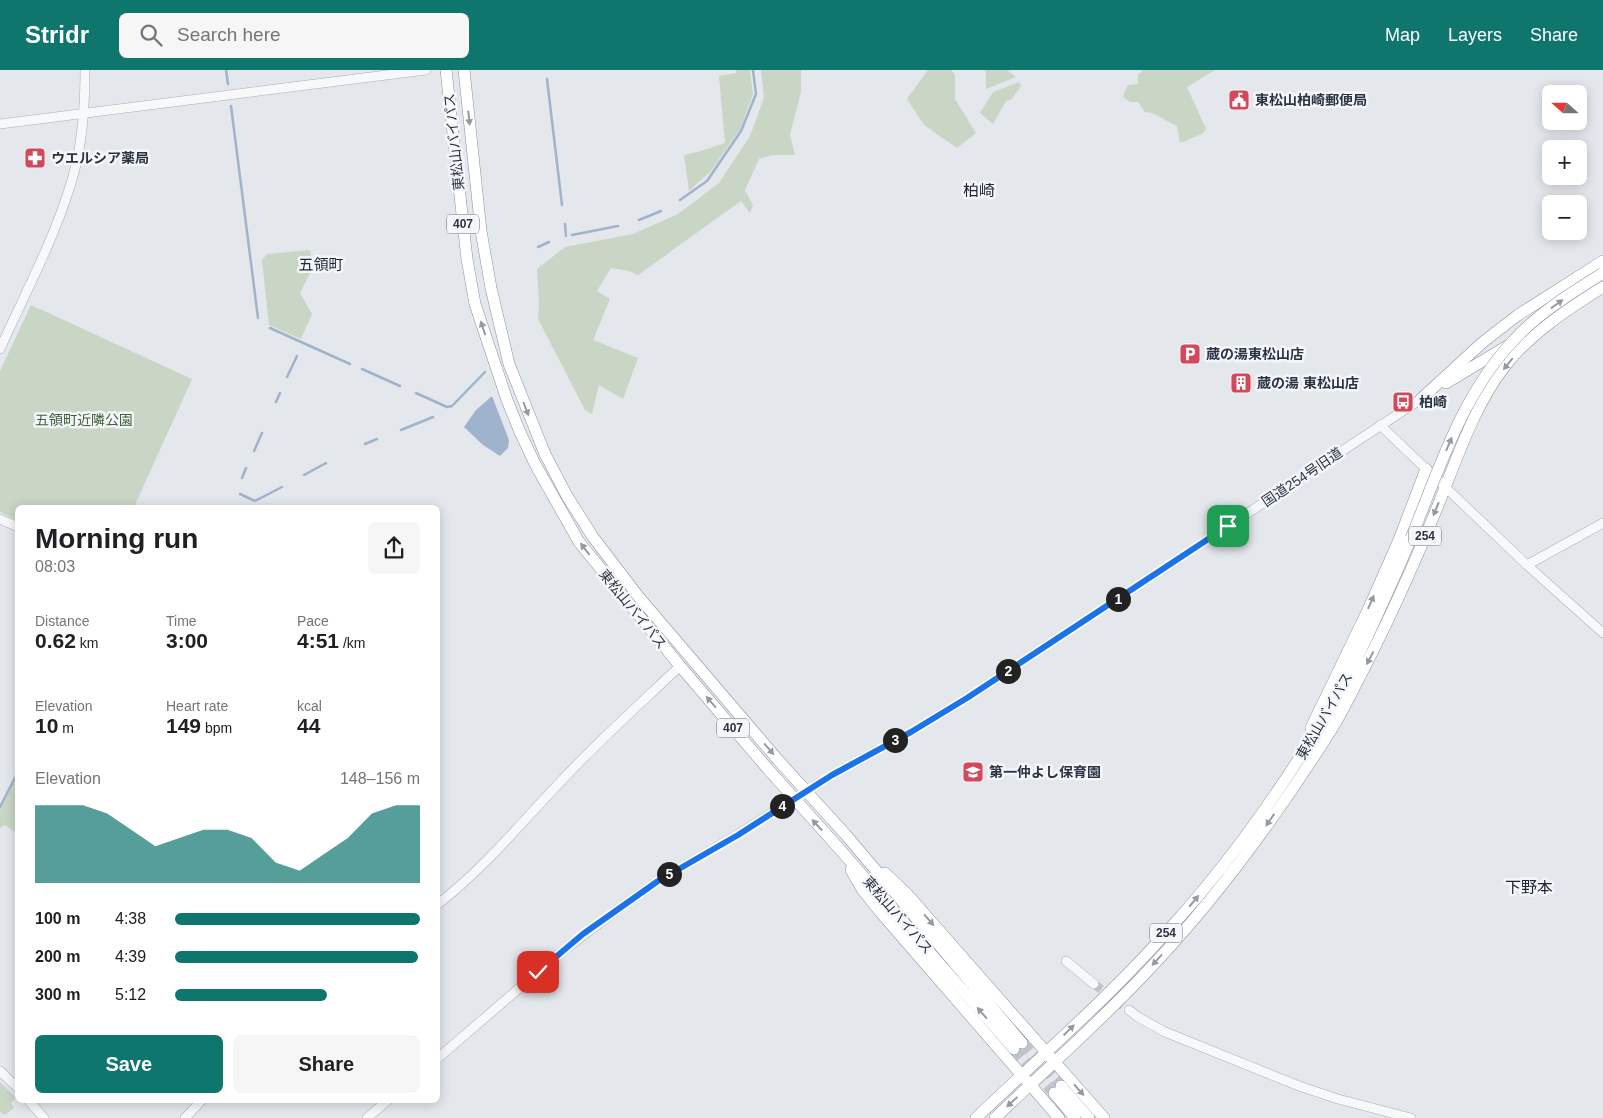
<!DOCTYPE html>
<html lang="en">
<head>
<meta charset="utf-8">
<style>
  :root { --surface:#fff; --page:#f6f6f6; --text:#202124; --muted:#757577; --accent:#0f766e }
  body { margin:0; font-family:Arial,"Noto Sans JP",sans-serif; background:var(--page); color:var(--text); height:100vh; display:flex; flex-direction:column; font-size:19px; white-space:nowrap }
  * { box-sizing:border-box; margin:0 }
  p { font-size:16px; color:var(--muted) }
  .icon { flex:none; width:28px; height:28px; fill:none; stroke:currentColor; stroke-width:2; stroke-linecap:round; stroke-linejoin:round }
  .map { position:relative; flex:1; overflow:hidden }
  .panel { position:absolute; left:15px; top:435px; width:425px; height:598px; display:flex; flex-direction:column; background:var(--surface); border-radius:8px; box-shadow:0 2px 12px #0003 }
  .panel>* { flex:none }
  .needle { width:32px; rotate:291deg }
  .controls { position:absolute; left:1542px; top:15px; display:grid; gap:10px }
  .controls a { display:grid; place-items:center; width:45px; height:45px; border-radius:8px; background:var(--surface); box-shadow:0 2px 12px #0003; font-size:25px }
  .pin { position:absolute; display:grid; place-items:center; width:42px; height:42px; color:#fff; margin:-21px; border-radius:10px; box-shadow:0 2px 8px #0006 }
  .km { position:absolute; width:25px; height:25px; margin:-12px; border-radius:50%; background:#222; color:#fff; font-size:14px; line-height:25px; text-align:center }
  .round { display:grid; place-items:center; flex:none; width:52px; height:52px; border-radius:8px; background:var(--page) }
  .overview { display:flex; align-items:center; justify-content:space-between; height:85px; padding:0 20px }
  h1 { font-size:28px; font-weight:600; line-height:38px }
  .figures { display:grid; grid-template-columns:repeat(3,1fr); gap:8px; height:85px; padding:5px 20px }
  .figures div { display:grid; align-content:center }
  .figures b { font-size:21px; font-weight:600 }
  .figures small { font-size:14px; font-weight:400 }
  .figures p { font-size:14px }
  .chart { height:140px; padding:10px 20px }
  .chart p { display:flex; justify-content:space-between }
  .chart svg { width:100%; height:90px; margin-top:5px; fill:var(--accent); opacity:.7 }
  .cta { display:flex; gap:10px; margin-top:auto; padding:10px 20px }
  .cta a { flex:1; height:58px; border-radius:8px; background:var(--accent); color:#fff; font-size:20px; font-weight:600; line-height:58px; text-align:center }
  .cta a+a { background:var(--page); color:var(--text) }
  ul { padding:0 20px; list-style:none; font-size:16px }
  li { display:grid; grid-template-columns:80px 60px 1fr; align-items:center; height:38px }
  li i { height:12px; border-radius:6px; background:var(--accent) }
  header { display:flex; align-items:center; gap:30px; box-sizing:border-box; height:70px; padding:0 25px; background:var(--accent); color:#fff }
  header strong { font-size:24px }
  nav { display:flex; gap:28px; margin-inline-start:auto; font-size:18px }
  .search { width:350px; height:45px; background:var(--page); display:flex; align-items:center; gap:12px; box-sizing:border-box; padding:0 18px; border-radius:8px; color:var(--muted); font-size:19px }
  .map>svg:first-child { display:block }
  .green { fill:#c9d6c5 }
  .water { fill:#9fb4cc }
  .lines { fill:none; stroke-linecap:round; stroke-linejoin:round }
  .stream { stroke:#9fb4cc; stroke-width:2.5 }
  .tertiary-tunnel { stroke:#bfc3cb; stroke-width:9; stroke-dasharray:9 4.5; stroke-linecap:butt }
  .trunk-tunnel { stroke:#bfc3cb; stroke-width:11; stroke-dasharray:11 5.5; stroke-linecap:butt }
  .tertiary-casing { stroke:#a9aeb7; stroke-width:10 }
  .trunk-casing { stroke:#8b94a3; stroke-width:12 }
  .tertiary { stroke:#f7f8fa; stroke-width:9 }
  .trunk { stroke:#fff; stroke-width:11 }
  .trunk-bridge-casing { stroke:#8b94a3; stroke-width:12; stroke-linecap:butt }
  .trunk-bridge { stroke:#fff; stroke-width:11 }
  .oneway { fill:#959aa2 }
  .route-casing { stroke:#fff; stroke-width:10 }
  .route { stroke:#1a73e8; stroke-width:6 }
  .labels { text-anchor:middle; stroke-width:5; stroke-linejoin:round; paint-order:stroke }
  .shield { fill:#f4f6f9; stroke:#676e7b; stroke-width:1 }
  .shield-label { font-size:12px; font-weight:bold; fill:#2b3445 }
  .poi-label { font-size:14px; font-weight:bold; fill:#2b3445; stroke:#f4f6f9; text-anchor:start }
  .street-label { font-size:14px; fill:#2b3445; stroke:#f4f6f9 }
  .park-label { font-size:14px; fill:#3f6138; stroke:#f4f6f9 }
  .neighbourhood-label { font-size:15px; fill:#1d2536; stroke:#f4f6f9 }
  .quarter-label { font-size:16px; fill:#1d2536; stroke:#f4f6f9 }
</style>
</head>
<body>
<header>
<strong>Stridr</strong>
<div class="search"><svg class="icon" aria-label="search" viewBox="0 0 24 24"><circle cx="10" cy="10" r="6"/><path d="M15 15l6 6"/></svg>Search here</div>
<nav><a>Map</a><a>Layers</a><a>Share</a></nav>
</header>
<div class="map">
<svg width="1603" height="1048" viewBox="0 0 1603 1048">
  <rect width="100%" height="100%" fill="#e4e7ec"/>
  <!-- green -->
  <path class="green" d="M 736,0 L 750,0 L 753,25 L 740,59 L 711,101 L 689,121 L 684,85 L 701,81 L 725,73 L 719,6 L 736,3 Z
    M 761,0 L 801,0 L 801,22 L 790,65 L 795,85 L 772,85 L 759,89 L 745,120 L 753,135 L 750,143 L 741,131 L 638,205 L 629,201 L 611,198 L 597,221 L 610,229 L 593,270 L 638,288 L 623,329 L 599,315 L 592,344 L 585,340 L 538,249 L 539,232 L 537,199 L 565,177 L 633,164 L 678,144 L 719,113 L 750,66 L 764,28 Z
    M 928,0 L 951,0 L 955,4 L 955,29 L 976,63 L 957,78 L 924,55 L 907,29 Z
    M 984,0 L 1007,0 L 1016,7 L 986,19 L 986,2 Z
    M 1143,0 L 1215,0 L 1187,17 L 1206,59 L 1202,64 L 1180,73 L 1177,56 L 1152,43 L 1145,42 L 1138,32 L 1130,32 L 1123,27 L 1125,21 L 1128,15 L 1138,14 L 1138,5 Z
    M 1019,12 L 1021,16 L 1011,30 L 1006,31 L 993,54 L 980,43 L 993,22 Z
    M 310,180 L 313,197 L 300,223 L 312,244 L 301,269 L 269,255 L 262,190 L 267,184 Z
    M 31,235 L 192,309 L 134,437 L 18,438 L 17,450 L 0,442 L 0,301 Z
    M 17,706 L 17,764 L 5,755 L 0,758 L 0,740 Z
    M 0,1012 L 16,1028 L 11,1033 L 14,1038 L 5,1045 L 0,1042 Z"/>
  <!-- water -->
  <path class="water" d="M 492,326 L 509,370 L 508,378 L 500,386 L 483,375 L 464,357 L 476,340 Z"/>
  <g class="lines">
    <!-- stream -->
    <path class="stream" d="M 226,0 L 228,14
      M 547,9 L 562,135
      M 231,36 L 258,248
      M 680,130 L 707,111 L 741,61 L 756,24 L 753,0
      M 639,150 L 661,141
      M 565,154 L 566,166
      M 572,165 L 618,156
      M 538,177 L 549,172
      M 270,258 L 350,294
      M 362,299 L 400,316
      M 287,307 L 297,286
      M 416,323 L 447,337 L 452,336 L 485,302
      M 276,332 L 280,323
      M 401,360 L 433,347
      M 365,374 L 377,369
      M 254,381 L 262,363
      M 304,405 L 326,393
      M 242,408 L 246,398
      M 240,424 L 255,431 L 282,417
      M 0,737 L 18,702"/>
    <!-- tertiary-tunnel -->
    <path class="tertiary-tunnel" d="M 1094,914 L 1129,940"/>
    <!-- trunk-tunnel -->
    <path class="trunk-tunnel" d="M 1022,973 L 1061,1016
      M 1014,979 L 1054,1023"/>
    <!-- tertiary casing -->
    <g class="tertiary-casing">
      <path id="tertiary" d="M 0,54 L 426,0
        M 0,279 C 27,219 60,159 76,95 C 83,64 85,32 85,0
        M 1380,355 L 1527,495 L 1603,563
        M 0,449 L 18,457
        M 1527,495 L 1603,453
        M 438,834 C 486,797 525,748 567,705 C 603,667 642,632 680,596
        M 1066,891 L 1094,914
        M 1129,940 L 1138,947 L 1165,962 L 1299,1016 L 1338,1029 L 1411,1048
        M 438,988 L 559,884 L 618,839 L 658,811 L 737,765 L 832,705 L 911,662 L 967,628 L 1421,329
        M 0,1001 L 18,1018
        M 28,1030 L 44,1048
        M 185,1048 L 202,1030
        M 367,1048 L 388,1030"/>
    </g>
    <!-- trunk casing -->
    <g class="trunk-casing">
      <path id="trunk" d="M 446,0 L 467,189 L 475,234 L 507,330 L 520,362 L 535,394 L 579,472 L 680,596 L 767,698 L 836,775 L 1014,979
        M 464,0 L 481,161 L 491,218 L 509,294 L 545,384 L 567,426 L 593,467 L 638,526 L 778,690 L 846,765 L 1022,973
        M 1446,313 L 1509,275
        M 1421,329 L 1483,272 L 1518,245 L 1603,191
        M 1311,658 L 1368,540 L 1399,470 L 1426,399
        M 851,800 L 862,819 L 881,843 L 1059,1048
        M 885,803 L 907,824 L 1104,1048
        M 1061,1016 L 1089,1048
        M 1054,1023 L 1075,1048
        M 976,1048 C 1042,985 1113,924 1173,855 C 1220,803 1262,746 1300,687 C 1310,672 1320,657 1329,642 C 1360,586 1386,527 1411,468
        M 995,1048 C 1043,1002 1093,958 1139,910 C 1212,835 1275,749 1331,660 C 1340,646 1348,630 1356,614 C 1387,555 1414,495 1439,433 C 1458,386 1474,336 1505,296 C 1531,263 1568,239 1603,217"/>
    </g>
    <!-- tertiary -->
    <use href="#tertiary" class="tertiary"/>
    <!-- trunk -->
    <use href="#trunk" class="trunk"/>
    <!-- trunk-bridge casing -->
    <g class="trunk-bridge-casing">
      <path id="trunk-bridge" d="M 1411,468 C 1439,400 1461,327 1512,272 C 1537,244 1571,223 1603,203"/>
    </g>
    <!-- trunk-bridge -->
    <use href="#trunk-bridge" class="trunk-bridge"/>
  </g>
  <!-- one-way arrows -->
  <defs><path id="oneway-solid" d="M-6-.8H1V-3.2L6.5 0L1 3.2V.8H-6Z" transform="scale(1.25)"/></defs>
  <g class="oneway">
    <use href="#oneway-solid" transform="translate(469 48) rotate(84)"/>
    <use href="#oneway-solid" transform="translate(1557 234) rotate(-36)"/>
    <use href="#oneway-solid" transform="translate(483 258) rotate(-108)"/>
    <use href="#oneway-solid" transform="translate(1508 294) rotate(129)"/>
    <use href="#oneway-solid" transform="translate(526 339) rotate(69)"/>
    <use href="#oneway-solid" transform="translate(1449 374) rotate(-67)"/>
    <use href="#oneway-solid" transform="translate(1436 439) rotate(112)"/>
    <use href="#oneway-solid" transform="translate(585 479) rotate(-128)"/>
    <use href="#oneway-solid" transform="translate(1371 532) rotate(-66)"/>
    <use href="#oneway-solid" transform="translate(1370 588) rotate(118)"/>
    <use href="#oneway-solid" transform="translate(711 632) rotate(-131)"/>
    <use href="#oneway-solid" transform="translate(769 679) rotate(49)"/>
    <use href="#oneway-solid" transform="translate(1270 750) rotate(125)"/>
    <use href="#oneway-solid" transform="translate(817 755) rotate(-133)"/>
    <use href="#oneway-solid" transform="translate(1194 831) rotate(-50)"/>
    <use href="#oneway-solid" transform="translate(929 850) rotate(49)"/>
    <use href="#oneway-solid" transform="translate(1157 890) rotate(132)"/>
    <use href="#oneway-solid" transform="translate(982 943) rotate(-131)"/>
    <use href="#oneway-solid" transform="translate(1069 960) rotate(-44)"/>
    <use href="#oneway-solid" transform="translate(1079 1020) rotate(48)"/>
    <use href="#oneway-solid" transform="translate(1012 1032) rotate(137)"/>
  </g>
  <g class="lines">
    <!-- route casing -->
    <g class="route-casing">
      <path id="route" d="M 538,902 L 583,864 L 658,811 L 738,765 L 832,705 L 911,662 L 967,628 L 1228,456"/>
    </g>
    <!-- route -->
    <use href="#route" class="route"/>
  </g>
  <!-- icons -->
  <defs>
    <g id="civic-square" transform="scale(1.125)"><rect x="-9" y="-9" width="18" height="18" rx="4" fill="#d1495b" stroke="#f4f6f9"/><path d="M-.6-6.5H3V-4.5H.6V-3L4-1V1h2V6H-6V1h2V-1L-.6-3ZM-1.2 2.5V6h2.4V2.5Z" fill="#fff"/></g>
    <g id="pharmacy-square" transform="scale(1.125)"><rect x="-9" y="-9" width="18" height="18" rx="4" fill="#d1495b" stroke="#f4f6f9"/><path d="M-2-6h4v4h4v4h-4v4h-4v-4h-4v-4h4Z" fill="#fff"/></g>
    <g id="parking-square" transform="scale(1.125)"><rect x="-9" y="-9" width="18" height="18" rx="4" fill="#d1495b" stroke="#f4f6f9"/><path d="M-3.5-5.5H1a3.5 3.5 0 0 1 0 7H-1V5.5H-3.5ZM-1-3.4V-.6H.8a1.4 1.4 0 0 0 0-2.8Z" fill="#fff"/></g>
    <g id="building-square" transform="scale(1.125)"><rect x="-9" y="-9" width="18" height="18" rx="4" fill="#d1495b" stroke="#f4f6f9"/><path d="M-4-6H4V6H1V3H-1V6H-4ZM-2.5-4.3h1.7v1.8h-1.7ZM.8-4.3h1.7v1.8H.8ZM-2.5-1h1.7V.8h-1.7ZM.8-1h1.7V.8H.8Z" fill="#fff"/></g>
    <g id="bus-square" transform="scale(1.125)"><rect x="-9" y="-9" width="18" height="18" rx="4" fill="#d1495b" stroke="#f4f6f9"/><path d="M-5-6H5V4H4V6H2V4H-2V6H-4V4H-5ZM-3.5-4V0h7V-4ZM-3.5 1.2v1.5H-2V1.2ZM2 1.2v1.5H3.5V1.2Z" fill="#fff"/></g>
    <g id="school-square" transform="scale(1.125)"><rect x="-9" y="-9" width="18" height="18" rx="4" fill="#d1495b" stroke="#f4f6f9"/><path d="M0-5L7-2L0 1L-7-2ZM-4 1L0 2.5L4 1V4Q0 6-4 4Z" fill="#fff"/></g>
  </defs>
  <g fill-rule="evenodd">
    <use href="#civic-square" x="1239" y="30"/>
    <use href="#pharmacy-square" x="35" y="88"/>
    <use href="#parking-square" x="1190" y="284"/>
    <use href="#building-square" x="1241" y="313"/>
    <use href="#bus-square" x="1403" y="332"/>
    <use href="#school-square" x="973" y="702"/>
  </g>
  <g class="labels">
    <!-- shield labels -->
    <g class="shield">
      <rect x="447" y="144.5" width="32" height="19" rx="4"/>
      <rect x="1409" y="456.5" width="32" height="19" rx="4"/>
      <rect x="717" y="648.5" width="32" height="19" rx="4"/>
      <rect x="1150" y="853.5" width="32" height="19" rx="4"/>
    </g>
    <g class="shield-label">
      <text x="463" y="158">407</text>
      <text x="1425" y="470">254</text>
      <text x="733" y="662">407</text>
      <text x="1166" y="867">254</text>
    </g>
    <!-- poi labels -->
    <g class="poi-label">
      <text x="1255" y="35">東松山柏崎郵便局</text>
      <text x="51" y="93">ウエルシア薬局</text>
      <text x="1206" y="289">蔵の湯東松山店</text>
      <text x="1257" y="318">蔵の湯 東松山店</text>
      <text x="1419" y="337">柏崎</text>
      <text x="989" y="707">第一仲よし保育園</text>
    </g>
    <!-- street labels -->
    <g class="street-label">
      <text transform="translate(454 72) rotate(-96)" y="5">東松山バイパス</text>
      <text transform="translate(1302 407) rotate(-34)" y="5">国道254号旧道</text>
      <text transform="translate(633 539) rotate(51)" y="5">東松山バイパス</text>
      <text transform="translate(1324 646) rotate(-60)" y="5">東松山バイパス</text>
      <text transform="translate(898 845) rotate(49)" y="5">東松山バイパス</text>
    </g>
    <!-- park labels -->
    <g class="park-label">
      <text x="84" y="355">五領町近隣公園</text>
    </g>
    <!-- neighbourhood labels -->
    <g class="neighbourhood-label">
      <text x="321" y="200">五領町</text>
    </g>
    <!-- quarter labels -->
    <g class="quarter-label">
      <text x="979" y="126">柏崎</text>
      <text x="1529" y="823">下野本</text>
    </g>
  </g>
</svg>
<div class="controls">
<a><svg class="needle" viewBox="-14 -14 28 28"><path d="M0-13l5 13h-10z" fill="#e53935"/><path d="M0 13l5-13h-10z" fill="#757577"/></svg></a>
<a>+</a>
<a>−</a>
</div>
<div class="pin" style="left:1228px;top:456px;background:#1e9e55"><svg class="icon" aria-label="arrive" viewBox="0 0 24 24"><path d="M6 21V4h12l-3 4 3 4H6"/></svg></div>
<div class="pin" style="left:538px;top:902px;background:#d93025"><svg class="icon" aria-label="check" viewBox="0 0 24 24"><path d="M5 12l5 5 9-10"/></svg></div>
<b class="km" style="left:1118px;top:529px">1</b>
<b class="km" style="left:1008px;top:601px">2</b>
<b class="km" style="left:895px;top:670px">3</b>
<b class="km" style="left:782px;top:736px">4</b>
<b class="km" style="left:669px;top:804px">5</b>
<section class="panel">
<div class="overview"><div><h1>Morning run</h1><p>08:03</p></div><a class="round"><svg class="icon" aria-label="share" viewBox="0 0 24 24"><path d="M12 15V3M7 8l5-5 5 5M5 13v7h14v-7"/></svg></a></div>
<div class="figures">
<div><p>Distance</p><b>0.62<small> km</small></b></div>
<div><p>Time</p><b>3:00</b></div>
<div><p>Pace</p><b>4:51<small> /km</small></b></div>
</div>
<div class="figures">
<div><p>Elevation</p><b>10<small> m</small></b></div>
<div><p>Heart rate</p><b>149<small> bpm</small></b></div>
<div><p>kcal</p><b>44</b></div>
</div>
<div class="chart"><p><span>Elevation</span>148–156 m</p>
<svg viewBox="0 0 160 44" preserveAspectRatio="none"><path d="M0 44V6L10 6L20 6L30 10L40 18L50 26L60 22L70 18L80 18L90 22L100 34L110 38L120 30L130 22L140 10L150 6L160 6V44z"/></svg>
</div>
<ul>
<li><b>100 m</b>4:38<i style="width:100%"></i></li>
<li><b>200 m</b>4:39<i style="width:99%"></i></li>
<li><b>300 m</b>5:12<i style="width:62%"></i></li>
</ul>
<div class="cta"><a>Save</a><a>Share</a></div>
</section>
</div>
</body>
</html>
